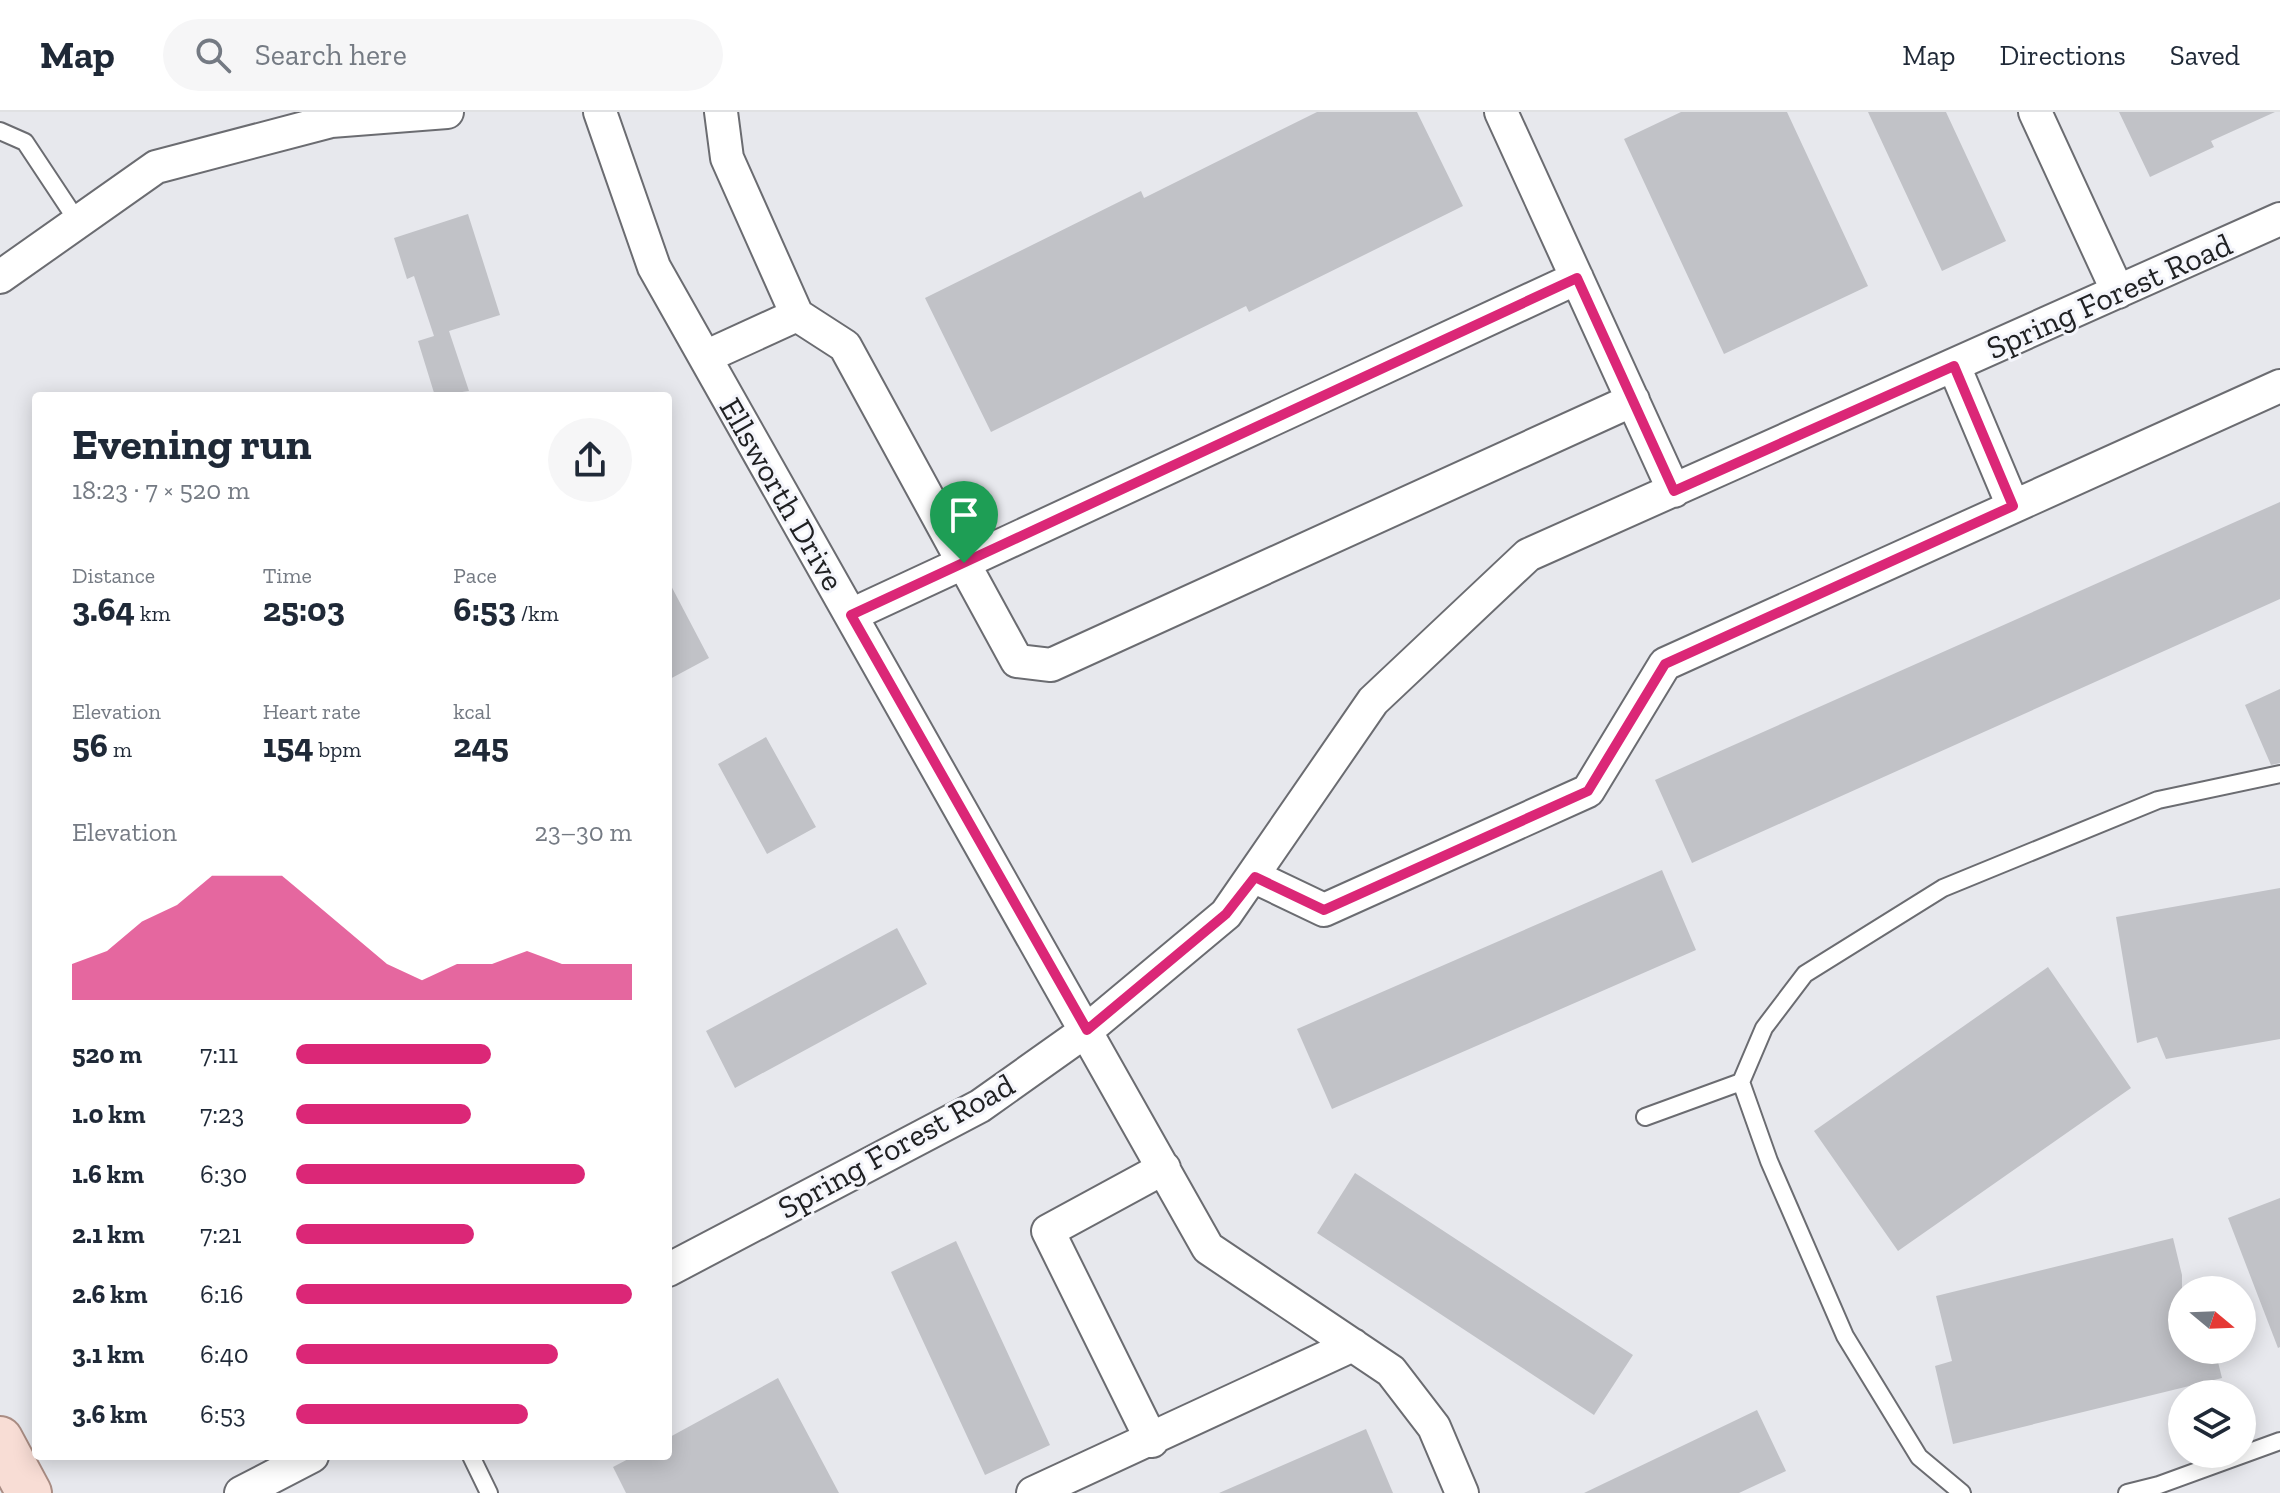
<!DOCTYPE html>
<html lang="en">
<head>
<meta charset="utf-8">
<style>
  :root { --surface:#fff; --page:#f6f6f7; --text:#1f2937; --muted:#747a83; --line:#e0e1e3; --accent:#db2777 }
  body { margin:0; font-family:"Zilla Slab",serif; background:var(--page); color:var(--text); height:100vh; display:flex; flex-direction:column; font-size:30px; white-space:nowrap }
  * { box-sizing:border-box; margin:0 }
  p { font-size:26px; color:var(--muted) }
  .icon { flex:none; width:44px; height:44px; fill:none; stroke:currentColor; stroke-width:2; stroke-linecap:round; stroke-linejoin:round }
  .map { position:relative; flex:1; overflow:hidden }
  .panel { position:absolute; left:32px; top:280px; width:640px; height:1068px; display:flex; flex-direction:column; background:var(--surface); border-radius:8px; box-shadow:0 4px 20px #0003 }
  .panel>* { flex:none }
  .needle { width:52px; rotate:109deg }
  .controls { position:absolute; left:2168px; top:1164px; display:grid; gap:16px }
  .controls a { display:grid; place-items:center; width:88px; height:88px; border-radius:50%; background:var(--surface); box-shadow:0 4px 20px #0003; font-size:40px }
  .pin { position:absolute; display:grid; place-items:center; width:68px; height:68px; color:#fff; margin:-82px -34px; border-radius:50% 50% 50% 0; rotate:-45deg; box-shadow:0 0 8px #0007 }
  .pin .icon { rotate:45deg }
  .round { display:grid; place-items:center; flex:none; width:84px; height:84px; border-radius:42px; background:var(--page) }
  .headline { display:flex; align-items:center; justify-content:space-between; height:136px; padding:0 40px }
  h1 { font-size:44px; font-weight:700; line-height:60px }
  .metrics { display:grid; grid-template-columns:repeat(3,1fr); gap:12px; height:136px; padding:8px 40px }
  .metrics div { display:grid; align-content:center }
  .metrics b { font-size:34px; font-weight:700 }
  .metrics small { font-size:22px; font-weight:400 }
  .metrics p { font-size:22px }
  .chart { height:224px; padding:16px 40px }
  .chart p { display:flex; justify-content:space-between }
  .chart svg { width:100%; height:144px; margin-top:8px; fill:var(--accent); opacity:.7 }
  ul { padding:0 40px; list-style:none; font-size:26px }
  li { display:grid; grid-template-columns:128px 96px 1fr; align-items:center; height:60px }
  li i { height:20px; border-radius:10px; background:var(--accent) }
  header { display:flex; align-items:center; gap:48px; box-sizing:border-box; height:112px; padding:0 40px; background:var(--surface); border-bottom:2px solid var(--line) }
  header strong { font-size:38px }
  nav { display:flex; gap:44px; margin-inline-start:auto; font-size:28px }
  .search { width:560px; height:72px; background:var(--page); display:flex; align-items:center; gap:20px; box-sizing:border-box; padding:0 28px; border-radius:44px; color:var(--muted); font-size:30px }
  .map>svg:first-child { display:block }
  .building { fill:#c1c2c7 }
  .lines { fill:none; stroke-linecap:round; stroke-linejoin:round }
  .lane-casing { stroke:#6b6c71; stroke-width:20 }
  .street-casing { stroke:#6b6c71; stroke-width:36 }
  .primary-casing { stroke:#aa8d84; stroke-width:48 }
  .lane { stroke:#fff; stroke-width:16 }
  .street { stroke:#fff; stroke-width:32 }
  .primary { stroke:#f8ddd5; stroke-width:44 }
  .route-casing { stroke:#fff; stroke-width:16 }
  .route { stroke:#db2777; stroke-width:10 }
  .labels { text-anchor:middle; stroke-width:6; stroke-linejoin:round; paint-order:stroke }
  .street-label { font-size:32px; fill:#202123; stroke:#f4f5fb }
</style>
</head>
<body>
<header>
<strong>Map</strong>
<div class="search"><svg class="icon" aria-label="search" viewBox="0 0 24 24"><circle cx="10" cy="10" r="6"/><path d="M15 15l6 6"/></svg>Search here</div>
<nav><a>Map</a><a>Directions</a><a>Saved</a></nav>
</header>
<div class="map">
<svg width="2280" height="1381" viewBox="0 0 2280 1381">
  <rect width="100%" height="100%" fill="#e7e8ed"/>
  <!-- building -->
  <path class="building" d="M 1317,0 L 1417,0 L 1463,94 L 1249,200 L 1246,194 L 991,320 L 925,186 L 1141,79 L 1144,86 Z
    M 1681,0 L 1787,0 L 1868,174 L 1724,242 L 1624,27 Z
    M 1868,0 L 1946,0 L 2006,129 L 1942,159 Z
    M 2119,0 L 2275,0 L 2211,29 L 2214,35 L 2150,65 Z
    M 468,102 L 500,203 L 449,219 L 469,279 L 435,284 L 418,229 L 434,224 L 414,164 L 407,167 L 394,126 Z
    M 2280,390 L 2280,487 L 1692,751 L 1655,668 Z
    M 668,468 L 709,546 L 668,568 Z
    M 2280,577 L 2280,651 L 2271,653 L 2245,593 Z
    M 766,625 L 816,715 L 767,742 L 718,652 Z
    M 1662,758 L 1696,838 L 1332,997 L 1297,917 Z
    M 2280,776 L 2280,927 L 2166,947 L 2157,925 L 2137,931 L 2116,805 Z
    M 897,816 L 927,872 L 735,976 L 706,919 Z
    M 2048,855 L 2131,976 L 1898,1139 L 1814,1019 Z
    M 1355,1061 L 1633,1243 L 1594,1303 L 1317,1121 Z
    M 2280,1086 L 2280,1235 L 2278,1236 L 2228,1106 Z
    M 2173,1126 L 2182,1163 L 2182,1238 L 2215,1238 L 2222,1266 L 1953,1332 L 1935,1254 L 1952,1249 L 1936,1184 Z
    M 956,1129 L 1050,1333 L 985,1363 L 891,1160 Z
    M 778,1266 L 839,1381 L 626,1381 L 613,1355 L 634,1344 L 668,1344 L 668,1326 Z
    M 1757,1298 L 1786,1359 L 1739,1381 L 1584,1381 Z
    M 1366,1317 L 1393,1381 L 1219,1381 Z"/>
  <g class="lines">
    <!-- lane casing -->
    <g class="lane-casing">
      <path id="lane" d="M 0,19 L 25,30 L 78,110
        M 1645,1005 L 1741,970
        M 471,1344 L 489,1381
        M 1962,1381 L 1919,1345 L 1845,1224 L 1769,1049 L 1741,970 L 1764,916 L 1805,862 L 1943,776 L 2158,688 L 2280,662
        M 2127,1381 L 2159,1373 L 2280,1329"/>
    </g>
    <!-- street casing -->
    <g class="street-casing">
      <path id="street" d="M 600,0 L 654,155 L 1208,1136 L 1391,1259 L 1434,1315 L 1462,1381
        M 1501,0 L 1674,379
        M 2035,0 L 2118,180
        M 0,165 L 156,55 L 331,9 L 447,0
        M 797,203 L 845,234 L 1017,549 L 1051,553 L 1633,288
        M 705,245 L 797,203 L 727,46 L 721,0
        M 1954,254 L 2013,394
        M 851,503 L 1577,166
        M 1255,765 L 1324,798 L 1588,679 L 1665,552 L 2280,274
        M 668,1158 L 980,994 L 1087,918 L 1226,802 L 1373,589 L 1528,443 L 2280,107
        M 1152,1329 L 1048,1119 L 1164,1056
        M 241,1381 L 312,1344
        M 1033,1381 L 1353,1233"/>
    </g>
    <!-- primary casing -->
    <g class="primary-casing">
      <path id="primary" d="M 0,1327 L 29,1381"/>
    </g>
    <!-- lane -->
    <use href="#lane" class="lane"/>
    <!-- street -->
    <use href="#street" class="street"/>
    <!-- primary -->
    <use href="#primary" class="primary"/>
  </g>
  <g class="lines">
    <!-- route casing -->
    <g class="route-casing">
      <path id="route" d="M 1577,166 L 1674,379 L 1954,254 L 2013,394 L 1665,552 L 1588,679 L 1324,798 L 1255,765 L 1226,802 L 1087,918 L 851,503 Z"/>
    </g>
    <!-- route -->
    <use href="#route" class="route"/>
  </g>
  <g class="labels">
    <!-- street labels -->
    <g class="street-label">
      <text transform="translate(2109 184) rotate(-24)" y="11">Spring Forest Road</text>
      <text transform="translate(782 382) rotate(60)" y="11">Ellsworth Drive</text>
      <text transform="translate(896 1034) rotate(-29)" y="11">Spring Forest Road</text>
    </g>
  </g>
</svg>
<div class="controls">
<a><svg class="needle" viewBox="-14 -14 28 28"><path d="M0-13l5 13h-10z" fill="#e53935"/><path d="M0 13l5-13h-10z" fill="#747a83"/></svg></a>
<a><svg class="icon" aria-label="layers" viewBox="0 0 24 24"><path d="M12 4l9 5-9 5-9-5zM3 14l9 5 9-5"/></svg></a>
</div>
<div class="pin" style="left:964px;top:451px;background:#1e9e55"><svg class="icon" aria-label="arrive" viewBox="0 0 24 24"><path d="M6 21V4h12l-3 4 3 4H6"/></svg></div>
<section class="panel">
<div class="headline"><div><h1>Evening run</h1><p>18:23 · 7 × 520 m</p></div><a class="round"><svg class="icon" aria-label="share" viewBox="0 0 24 24"><path d="M12 15V3M7 8l5-5 5 5M5 13v7h14v-7"/></svg></a></div>
<div class="metrics">
<div><p>Distance</p><b>3.64<small> km</small></b></div>
<div><p>Time</p><b>25:03</b></div>
<div><p>Pace</p><b>6:53<small> /km</small></b></div>
</div>
<div class="metrics">
<div><p>Elevation</p><b>56<small> m</small></b></div>
<div><p>Heart rate</p><b>154<small> bpm</small></b></div>
<div><p>kcal</p><b>245</b></div>
</div>
<div class="chart"><p><span>Elevation</span>23–30 m</p>
<svg viewBox="0 0 160 44" preserveAspectRatio="none"><path d="M0 44V33L10 29L20 20L30 15L40 6L50 6L60 6L70 15L80 24L90 33L100 38L110 33L120 33L130 29L140 33L150 33L160 33V44z"/></svg>
</div>
<ul>
<li><b>520 m</b>7:11<i style="width:58%"></i></li>
<li><b>1.0 km</b>7:23<i style="width:52%"></i></li>
<li><b>1.6 km</b>6:30<i style="width:86%"></i></li>
<li><b>2.1 km</b>7:21<i style="width:53%"></i></li>
<li><b>2.6 km</b>6:16<i style="width:100%"></i></li>
<li><b>3.1 km</b>6:40<i style="width:78%"></i></li>
<li><b>3.6 km</b>6:53<i style="width:69%"></i></li>
</ul>
</section>
</div>
</body>
</html>
